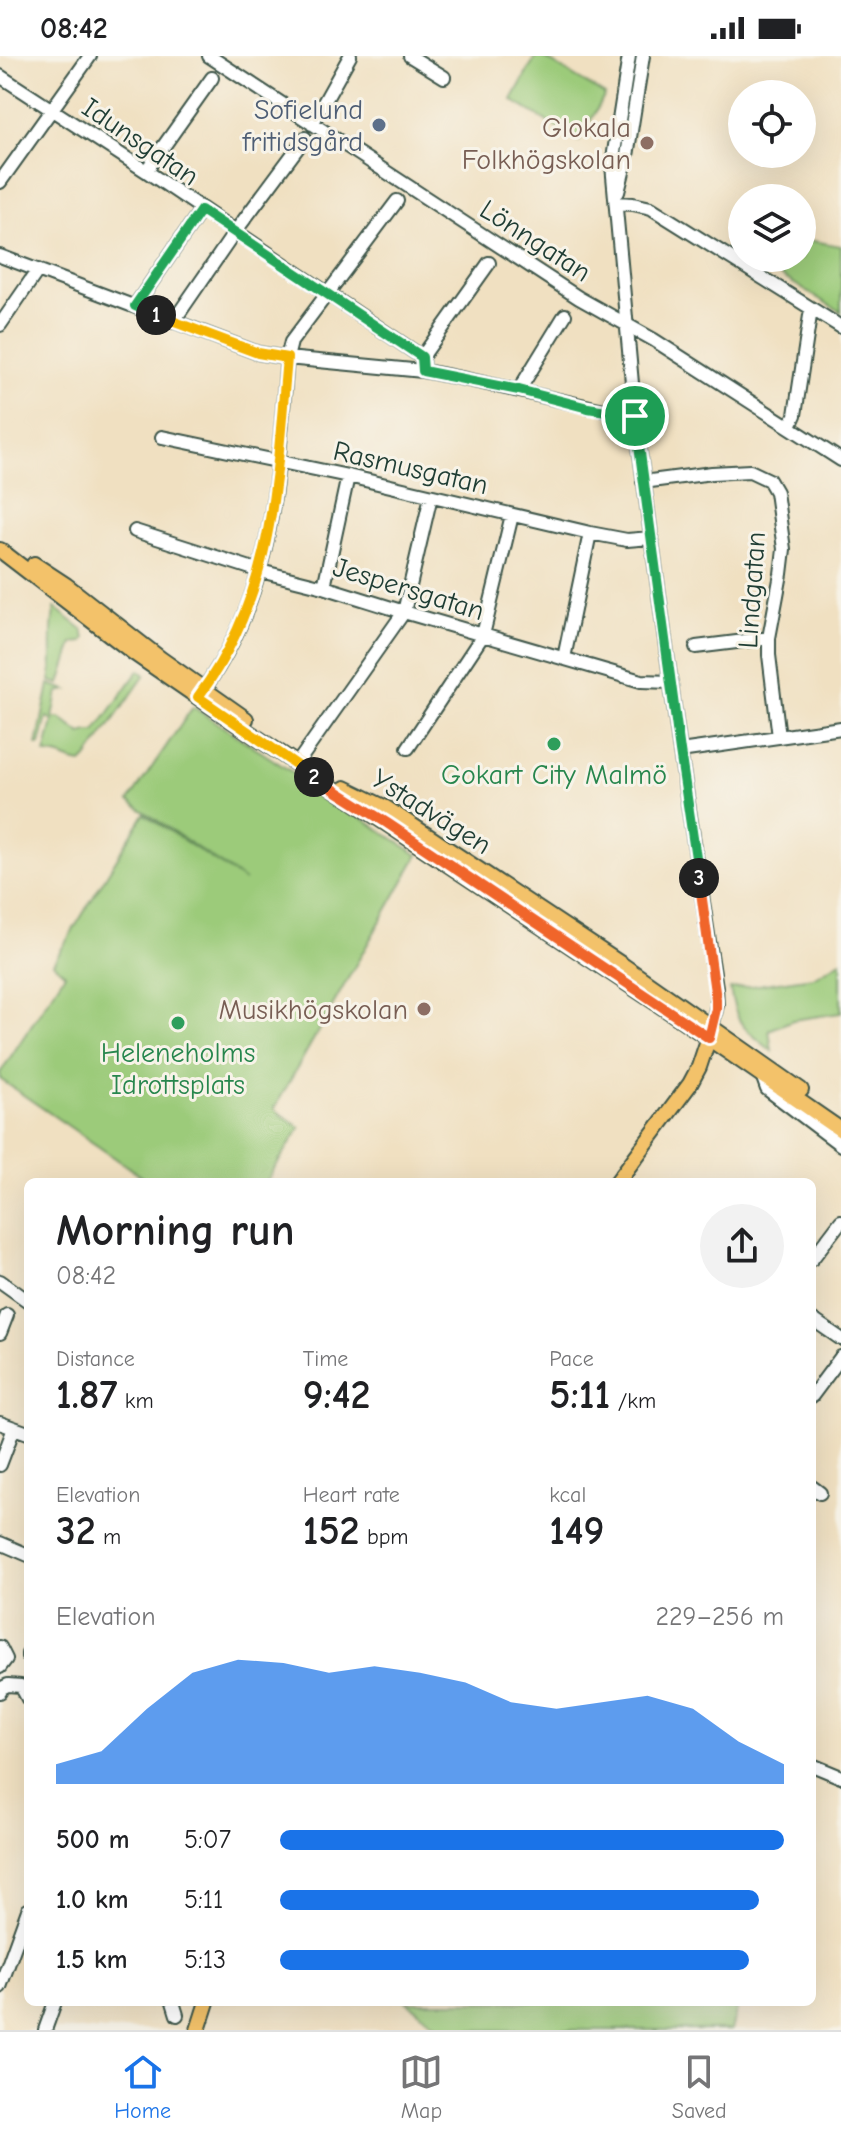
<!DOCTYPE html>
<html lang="en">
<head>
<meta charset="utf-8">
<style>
  :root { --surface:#fff; --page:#f2f2f2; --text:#202124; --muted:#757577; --line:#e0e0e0; --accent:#1a73e8 }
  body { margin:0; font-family:"Comic Neue",sans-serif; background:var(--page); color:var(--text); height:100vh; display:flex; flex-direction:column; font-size:30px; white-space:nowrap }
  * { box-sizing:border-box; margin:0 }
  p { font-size:26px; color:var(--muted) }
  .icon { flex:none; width:44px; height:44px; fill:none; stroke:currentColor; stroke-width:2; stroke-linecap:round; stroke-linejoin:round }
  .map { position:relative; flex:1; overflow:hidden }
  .sheet { position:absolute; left:24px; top:1122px; width:792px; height:828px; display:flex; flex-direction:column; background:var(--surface); border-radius:12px; box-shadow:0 8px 32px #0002 }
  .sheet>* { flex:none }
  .buttons { position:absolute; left:728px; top:24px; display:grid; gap:16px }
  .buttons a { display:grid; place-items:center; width:88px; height:88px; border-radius:50%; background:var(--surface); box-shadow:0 8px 32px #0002; font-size:40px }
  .pin { position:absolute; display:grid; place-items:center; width:68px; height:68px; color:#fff; margin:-34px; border:4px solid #fff; border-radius:50%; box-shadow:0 2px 8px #0007 }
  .km { position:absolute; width:40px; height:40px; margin:-20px; border-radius:50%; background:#222; color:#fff; font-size:22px; line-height:40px; text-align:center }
  .round { display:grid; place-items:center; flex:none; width:84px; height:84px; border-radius:42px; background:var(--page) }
  .headline { display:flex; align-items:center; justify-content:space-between; height:136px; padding:0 32px }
  h1 { font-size:44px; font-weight:600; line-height:60px }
  .stats { display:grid; grid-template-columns:repeat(3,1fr); gap:12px; height:136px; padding:8px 32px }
  .stats div { display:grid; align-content:center }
  .stats b { font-size:40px; font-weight:600 }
  .stats small { font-size:22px; font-weight:400 }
  .stats p { font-size:22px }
  .chart { height:224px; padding:16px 32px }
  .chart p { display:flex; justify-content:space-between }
  .chart svg { width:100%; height:144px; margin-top:8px; fill:var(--accent); opacity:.7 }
  ul { padding:0 32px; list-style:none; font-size:26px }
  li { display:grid; grid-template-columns:128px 96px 1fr; align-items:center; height:60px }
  li i { height:20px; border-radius:10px; background:var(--accent) }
  .status { display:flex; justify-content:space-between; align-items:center; height:56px; padding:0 40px; background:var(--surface); direction:ltr }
  .status svg { height:22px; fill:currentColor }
  .tab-bar { display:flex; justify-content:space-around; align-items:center; height:112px; border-top:2px solid var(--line); background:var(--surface); font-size:22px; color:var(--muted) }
  .tab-bar a { display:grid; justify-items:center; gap:4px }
  .tab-bar .active { color:var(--accent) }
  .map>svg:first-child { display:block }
  .green { fill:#9ccb7a; stroke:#5e8457; stroke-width:2 }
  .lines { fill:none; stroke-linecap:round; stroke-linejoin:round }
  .minor-casing { stroke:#3e5549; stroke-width:16 }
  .major-casing { stroke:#3e5549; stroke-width:18 }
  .minor { stroke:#fff; stroke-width:12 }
  .major { stroke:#f3c26a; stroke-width:14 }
  .split-1-casing { stroke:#fff; stroke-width:16 }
  .split-2-casing { stroke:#fff; stroke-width:16 }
  .split-3-casing { stroke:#fff; stroke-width:16 }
  .split-4-casing { stroke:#fff; stroke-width:16 }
  .split-1 { stroke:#22a559; stroke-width:10 }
  .split-2 { stroke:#f5b400; stroke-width:10 }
  .split-3 { stroke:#f0652b; stroke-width:10 }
  .split-4 { stroke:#22a559; stroke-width:10 }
  .service-dot { fill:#5c6f8a; stroke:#f7f3e8; stroke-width:3 }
  .education-dot { fill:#8d6e63; stroke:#f7f3e8; stroke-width:3 }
  .leisure-dot { fill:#2e9e5b; stroke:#f7f3e8; stroke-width:3 }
  .labels { text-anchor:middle; stroke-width:6; stroke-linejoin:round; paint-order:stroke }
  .service-label { font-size:28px; fill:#4e5e75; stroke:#f7f3e8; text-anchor:end }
  .education-label { font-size:28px; fill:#785e54; stroke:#f7f3e8; text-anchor:end }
  .street-label { font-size:28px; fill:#1f3d34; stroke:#f7f3e8 }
  .leisure-label { font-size:28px; fill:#27864d; stroke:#f7f3e8 }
</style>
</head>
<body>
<div class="status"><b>08:42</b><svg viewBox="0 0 49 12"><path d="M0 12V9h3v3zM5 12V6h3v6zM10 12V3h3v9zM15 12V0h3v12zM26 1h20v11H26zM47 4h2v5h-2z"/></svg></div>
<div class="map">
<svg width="841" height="1974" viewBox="0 0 841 1974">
  <rect width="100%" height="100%" fill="#f7f3e8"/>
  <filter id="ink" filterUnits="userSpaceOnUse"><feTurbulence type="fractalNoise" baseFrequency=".0125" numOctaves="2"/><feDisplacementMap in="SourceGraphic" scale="16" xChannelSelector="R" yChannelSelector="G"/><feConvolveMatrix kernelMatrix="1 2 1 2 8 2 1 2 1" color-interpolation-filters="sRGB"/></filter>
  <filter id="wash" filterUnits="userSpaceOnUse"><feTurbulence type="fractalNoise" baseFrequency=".006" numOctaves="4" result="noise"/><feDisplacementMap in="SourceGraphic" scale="32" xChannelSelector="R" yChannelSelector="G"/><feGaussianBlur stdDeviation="1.8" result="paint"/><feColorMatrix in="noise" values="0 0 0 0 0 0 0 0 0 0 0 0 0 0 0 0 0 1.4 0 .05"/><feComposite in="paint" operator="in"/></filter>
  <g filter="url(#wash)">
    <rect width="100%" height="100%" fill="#f0e0c1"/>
    <!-- green -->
    <path class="green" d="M 536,0 L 541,0 L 605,39 L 579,85 L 512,44 Z
      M 802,183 L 841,190 L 841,256 L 752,202 L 802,202 Z
      M 55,552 L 82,573 L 85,582 L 83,586 L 73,587 L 60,628 L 50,625 C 55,601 48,576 55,552 Z
      M 139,614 L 145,619 L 87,702 L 82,707 C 67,706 63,697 45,698 L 53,665 L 47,661 L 40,689 L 37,689 L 49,628 L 67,634 L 58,636 L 53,662 L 60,662 L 81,678 L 88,676 L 95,676 Z
      M 193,651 L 418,799 L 274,1053 L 300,1072 L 266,1126 L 150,1126 L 0,1023 L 0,1017 L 65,918 L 53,907 L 144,758 L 245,825 L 129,745 Z
      M 841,905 L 841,957 L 793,964 L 769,974 L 772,995 C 743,971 737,971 730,933 L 813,921 Z
      M 407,1946 L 739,1946 L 731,1974 L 443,1974 Z"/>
  </g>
  <g filter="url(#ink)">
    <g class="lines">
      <!-- minor casing -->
      <g class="minor-casing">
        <path id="minor" d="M 209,0 L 579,242 L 654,284 L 841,404
          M 410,0 L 444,21
          M 629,0 L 612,109 L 635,360 L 680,695 L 716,931 L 717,949 L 712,971
          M 0,20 L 146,115 L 422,301 L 423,315 C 494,327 564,347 635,360
          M 312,68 L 350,0
          M 146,115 L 212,22
          M 0,126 L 90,0
          M 618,136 L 627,100 L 643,0
          M 616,147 L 633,148 L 651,152 L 841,271
          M 0,200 L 258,297 L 287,302 L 423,315
          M 135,250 L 201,154
          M 173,266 L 235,176 L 305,82
          M 0,269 L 38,214
          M 422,301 L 489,207
          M 519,334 L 565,259
          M 790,370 L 795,359 L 811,253
          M 162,381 L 348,420 L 590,477 L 627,484 L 651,482
          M 643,426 L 712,417 L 750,415 L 769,424 L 776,436 L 784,493 L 781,518 L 769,582 L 769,599 L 779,681
          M 135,475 L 260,515 L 324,531 L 404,556 L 641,625 L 671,626
          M 324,531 L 348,420
          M 696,591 L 769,582
          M 564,602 L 590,477
          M 200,638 C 275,539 277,421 287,302 L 291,286 L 397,145
          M 408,692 L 483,579 L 512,459
          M 680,695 L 841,672
          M 296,709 L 404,556 L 431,440
          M 762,1019 L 767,1033 L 841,1089
          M 812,1203 L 841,1165
          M 0,1225 L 28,1245
          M 812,1263 L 841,1283
          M 0,1277 L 7,1259
          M 812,1340 L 841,1301
          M 0,1367 L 28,1377
          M 0,1409 L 14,1372
          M 812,1431 L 820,1437
          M 0,1487 L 28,1499
          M 0,1591 L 6,1603 L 0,1611
          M 28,1598 L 28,1601
          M 0,1636 L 2,1632 L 8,1629 L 21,1630 L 28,1643
          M 812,1709 L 841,1721
          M 0,1931 L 28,1854
          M 173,1946 L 177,1959
          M 45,1974 L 55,1946"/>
      </g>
      <!-- major casing -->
      <g class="major-casing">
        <path id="major" d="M 0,494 L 134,597 L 250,677 L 685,966 L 841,1074
          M 34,508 L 66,529 L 161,603 L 246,663
          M 345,732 L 386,752 L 624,910 L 801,1034
          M 617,1126 L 690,1028 L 699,1011 L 711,975
          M 198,1974 L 207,1946"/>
      </g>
      <!-- minor -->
      <use href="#minor" class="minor"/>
      <!-- major -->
      <use href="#major" class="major"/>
    </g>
  </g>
  <g class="lines" filter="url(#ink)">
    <!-- split-1 casing -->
    <g class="split-1-casing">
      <path id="split-1" d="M 156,259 L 135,250 L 201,154 L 422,301 L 423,315 L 519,334 L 588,352 L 635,360"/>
    </g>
    <!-- split-2 casing -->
    <g class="split-2-casing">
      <path id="split-2" d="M 156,259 L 258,297 L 287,302 C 276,424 275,538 198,641 L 314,721"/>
    </g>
    <!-- split-3 casing -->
    <g class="split-3-casing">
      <path id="split-3" d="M 314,721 L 387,767 L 709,982 L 716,953 L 716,943 L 699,822"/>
    </g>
    <!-- split-4 casing -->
    <g class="split-4-casing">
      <path id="split-4" d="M 635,360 L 680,695 L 699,822"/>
    </g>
    <!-- split-1 -->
    <use href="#split-1" class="split-1"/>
    <!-- split-2 -->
    <use href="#split-2" class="split-2"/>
    <!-- split-3 -->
    <use href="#split-3" class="split-3"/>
    <!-- split-4 -->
    <use href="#split-4" class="split-4"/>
  </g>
  <!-- markers -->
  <circle class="service-dot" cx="379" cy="69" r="8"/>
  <g class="education-dot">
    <circle cx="647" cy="87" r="8"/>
    <circle cx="424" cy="953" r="8"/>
  </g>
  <g class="leisure-dot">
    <circle cx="554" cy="688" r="8"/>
    <circle cx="178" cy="967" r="8"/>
  </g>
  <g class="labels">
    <!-- service labels -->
    <g class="service-label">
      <text x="363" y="63">Sofielund<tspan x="363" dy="32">fritidsgård</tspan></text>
    </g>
    <!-- education labels -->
    <g class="education-label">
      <text x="631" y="81">Glokala<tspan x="631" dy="32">Folkhögskolan</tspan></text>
      <text x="408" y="963">Musikhögskolan</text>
    </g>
    <!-- street labels -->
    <g class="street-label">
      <text transform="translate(141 85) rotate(34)" y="10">Idunsgatan</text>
      <text transform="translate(536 184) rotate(33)" y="10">Lönngatan</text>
      <text transform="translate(411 411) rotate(13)" y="10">Rasmusgatan</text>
      <text transform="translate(409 532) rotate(17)" y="10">Jespersgatan</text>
      <text transform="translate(751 534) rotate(-86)" y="10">Lindgatan</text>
      <text transform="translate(432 755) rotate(32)" y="10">Ystadvägen</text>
    </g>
    <!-- leisure labels -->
    <g class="leisure-label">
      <text x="554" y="728">Gokart City Malmö</text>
      <text x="178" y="1006">Heleneholms<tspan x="178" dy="32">Idrottsplats</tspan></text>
    </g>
  </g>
</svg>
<div class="buttons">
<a><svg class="icon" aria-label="locate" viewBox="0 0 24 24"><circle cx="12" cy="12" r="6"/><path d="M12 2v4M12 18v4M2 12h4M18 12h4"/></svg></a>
<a><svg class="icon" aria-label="layers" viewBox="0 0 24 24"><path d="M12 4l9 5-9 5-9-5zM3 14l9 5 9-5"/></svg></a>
</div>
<div class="pin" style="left:635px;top:360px;background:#1e9e55"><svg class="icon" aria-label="arrive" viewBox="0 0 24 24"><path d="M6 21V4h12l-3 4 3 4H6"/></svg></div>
<b class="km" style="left:156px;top:259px">1</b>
<b class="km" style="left:314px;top:721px">2</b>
<b class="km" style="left:699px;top:822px">3</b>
<section class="sheet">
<div class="headline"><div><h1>Morning run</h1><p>08:42</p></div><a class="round"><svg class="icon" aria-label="share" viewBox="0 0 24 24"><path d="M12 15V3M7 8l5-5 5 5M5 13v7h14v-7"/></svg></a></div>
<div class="stats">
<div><p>Distance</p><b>1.87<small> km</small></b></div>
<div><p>Time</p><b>9:42</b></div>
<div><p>Pace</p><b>5:11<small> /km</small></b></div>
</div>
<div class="stats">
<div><p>Elevation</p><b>32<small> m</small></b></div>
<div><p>Heart rate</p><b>152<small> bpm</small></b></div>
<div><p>kcal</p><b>149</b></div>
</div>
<div class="chart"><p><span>Elevation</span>229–256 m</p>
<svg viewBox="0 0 160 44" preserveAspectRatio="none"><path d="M0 44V38L10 34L20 21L30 10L40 6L50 7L60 10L70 8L80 10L90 13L100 19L110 21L120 19L130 17L140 21L150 31L160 38V44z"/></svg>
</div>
<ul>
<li><b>500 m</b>5:07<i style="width:100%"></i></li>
<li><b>1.0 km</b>5:11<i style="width:95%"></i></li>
<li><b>1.5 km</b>5:13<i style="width:93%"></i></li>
</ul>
</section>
</div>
<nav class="tab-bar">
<a class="active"><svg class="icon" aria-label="home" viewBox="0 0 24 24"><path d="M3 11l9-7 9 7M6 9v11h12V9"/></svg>Home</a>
<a><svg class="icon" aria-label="map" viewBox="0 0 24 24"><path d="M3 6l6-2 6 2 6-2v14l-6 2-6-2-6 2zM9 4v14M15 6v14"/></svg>Map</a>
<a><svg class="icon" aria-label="saved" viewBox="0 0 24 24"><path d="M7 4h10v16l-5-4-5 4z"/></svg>Saved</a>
</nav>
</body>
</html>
